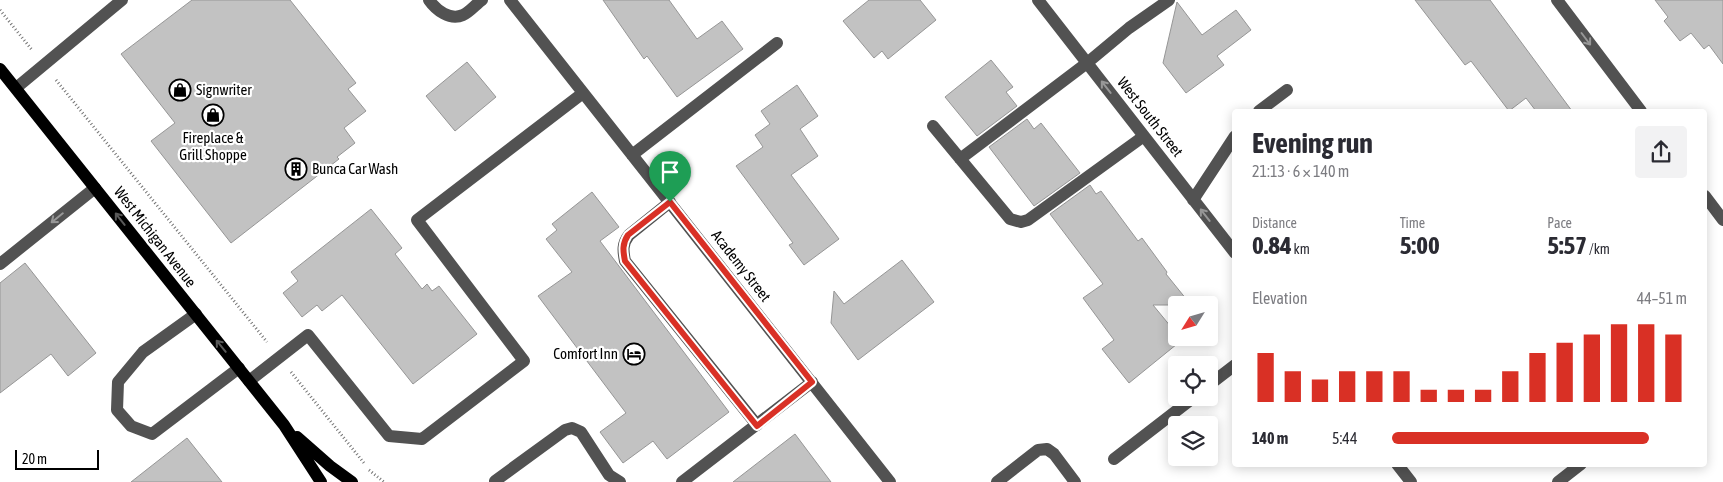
<!DOCTYPE html>
<html lang="en">
<head>
<meta charset="utf-8">
<style>
  :root { --surface:#fff; --page:#f2f2f3; --text:#2b2b33; --muted:#7c7c81; --accent:#d93025 }
  body { margin:0; font-family:"Asap Condensed",sans-serif; background:var(--page); color:var(--text); height:100vh; display:flex; flex-direction:column; font-size:19px; white-space:nowrap }
  * { box-sizing:border-box; margin:0 }
  p { font-size:16px; color:var(--muted) }
  .icon { flex:none; width:28px; height:28px; fill:none; stroke:currentColor; stroke-width:2; stroke-linecap:round; stroke-linejoin:round }
  .map { position:relative; flex:1; overflow:hidden }
  .sheet { position:absolute; left:1232px; top:109px; width:475px; height:358px; display:flex; flex-direction:column; background:var(--surface); border-radius:5px; box-shadow:0 2px 12px #0003 }
  .sheet>* { flex:none }
  .needle { width:32px; rotate:233deg }
  .fabs { position:absolute; left:1168px; top:296px; display:grid; gap:10px }
  .fabs a { display:grid; place-items:center; width:50px; height:50px; border-radius:5px; background:var(--surface); box-shadow:0 2px 12px #0003; font-size:25px }
  .scale { position:absolute; left:15px; bottom:12px; width:84px; box-sizing:border-box; padding-left:5px; border:2px solid #000; border-top:0; font-size:14px; line-height:18px; white-space:nowrap; color:#000; -webkit-text-stroke:4px #fff; paint-order:stroke }
  .pin { position:absolute; display:grid; place-items:center; width:42px; height:42px; color:#fff; margin:-51px -21px; border-radius:50% 50% 50% 0; rotate:-45deg; box-shadow:0 0 5px #0007 }
  .pin .icon { rotate:45deg }
  .round { display:grid; place-items:center; flex:none; width:52px; height:52px; border-radius:5px; background:var(--page) }
  .overview { display:flex; align-items:center; justify-content:space-between; height:85px; padding:0 20px }
  h1 { font-size:28px; font-weight:700; line-height:38px }
  .figures { display:grid; grid-template-columns:repeat(3,1fr); gap:8px; height:85px; padding:5px 20px }
  .figures div { display:grid; align-content:center }
  .figures b { font-size:25px; font-weight:700 }
  .figures small { font-size:14px; font-weight:400 }
  .figures p { font-size:14px }
  .chart { height:140px; padding:10px 20px }
  .chart p { display:flex; justify-content:space-between }
  .chart svg { width:100%; height:90px; margin-top:5px; stroke:var(--accent); stroke-width:6 }
  ul { padding:0 20px; list-style:none; font-size:16px }
  li { display:grid; grid-template-columns:80px 60px 1fr; align-items:center; height:38px }
  li i { height:12px; border-radius:6px; background:var(--accent) }
  .map>svg:first-child { display:block }
  .building { fill:#c2c2c2; stroke:#969696 }
  .lines { fill:none; stroke-linecap:round; stroke-linejoin:round }
  .path { stroke:#747474; stroke-width:3; stroke-dasharray:1 2.5; stroke-linecap:butt }
  .minor { stroke:#525252; stroke-width:12 }
  .major { stroke:#000; stroke-width:12 }
  .oneway { stroke:#979797 }
  .oneway2 { stroke:#595959 }
  .route-casing { stroke:#fff; stroke-width:10 }
  .route { stroke:#d93025; stroke-width:6 }
  .labels { text-anchor:middle; stroke-width:4.5; stroke-linejoin:round; paint-order:stroke }
  .poi-label { font-size:15px; fill:#000; stroke:#fff; text-anchor:start }
  .street-label { font-size:15px; fill:#000; stroke:#fff }
</style>
</head>
<body>
<div class="map">
<svg width="1723" height="482" viewBox="0 0 1723 482">
  <rect width="100%" height="100%" fill="#fff"/>
  <!-- building -->
  <path class="building" d="M 192,0 L 290,0 L 356,83 L 348,89 L 366,111 L 344,128 L 355,143 L 337,157 L 339,159 L 231,243 L 151,141 L 175,123 L 121,54 Z
    M 603,0 L 669,0 L 697,39 L 722,21 L 743,49 L 677,97 L 647,56 L 644,59 Z
    M 869,0 L 920,0 L 936,20 L 888,59 L 882,51 L 874,58 L 843,21 Z
    M 1415,0 L 1490,0 L 1572,111 L 1536,111 L 1526,98 L 1509,111 L 1471,61 L 1465,65 Z
    M 1655,0 L 1723,0 L 1723,64 L 1709,45 L 1704,49 L 1691,33 L 1680,41 L 1664,21 L 1668,17 Z
    M 1177,2 L 1202,35 L 1236,10 L 1251,30 L 1217,56 L 1224,65 L 1186,93 L 1163,63 Z
    M 991,60 L 1013,87 L 1006,92 L 1017,106 L 977,136 L 945,97 Z
    M 467,62 L 496,97 L 455,131 L 426,96 Z
    M 797,85 L 818,116 L 800,129 L 818,156 L 791,175 L 839,239 L 804,265 L 789,245 L 793,243 L 736,166 L 763,147 L 755,135 L 770,124 L 761,111 Z
    M 1027,119 L 1034,129 L 1041,123 L 1080,173 L 1034,206 L 989,147 Z
    M 1090,185 L 1096,194 L 1101,191 L 1138,241 L 1142,238 L 1167,272 L 1166,274 L 1191,305 L 1153,305 L 1176,333 L 1176,338 L 1180,338 L 1182,340 L 1129,383 L 1102,349 L 1114,340 L 1083,298 L 1103,284 L 1050,214 Z
    M 592,192 L 619,227 L 600,241 L 729,412 L 667,459 L 653,441 L 623,463 L 600,432 L 626,413 L 538,296 L 572,272 L 546,239 L 557,230 L 552,224 Z
    M 371,209 L 402,248 L 395,254 L 422,289 L 427,284 L 432,291 L 439,286 L 477,334 L 413,384 L 342,295 L 322,311 L 317,305 L 302,317 L 283,293 L 298,281 L 291,272 Z
    M 902,260 L 934,302 L 858,360 L 831,323 L 834,291 L 844,304 Z
    M 25,263 L 96,353 L 68,376 L 51,354 L 0,393 L 0,283 Z
    M 795,434 L 831,482 L 733,482 Z
    M 187,438 L 222,482 L 131,482 Z"/>
  <g class="lines">
    <!-- path -->
    <path class="path" d="M 0,10 L 32,50
      M 56,80 L 267,342
      M 291,372 L 364,463
      M 369,470 L 384,482"/>
    <!-- minor -->
    <path class="minor" d="M 429,0 C 436,10 450,21 463,15 C 470,12 476,4 482,0
      M 510,0 L 890,482
      M 1038,0 L 1235,253
      M 1557,0 L 1641,111
      M 16,88 L 122,0
      M 1259,111 L 1287,90
      M 933,126 L 1010,219 L 1021,222 L 1028,220 L 1144,136
      M 632,155 L 777,43
      M 960,159 L 1087,63 L 1129,28 L 1169,0
      M 1705,196 L 1723,220
      M 1193,200 L 1235,136
      M 670,202 L 629,235 C 622,244 623,251 625,261 L 757,425
      M 0,264 L 95,188
      M 196,314 L 143,352 L 118,382 L 117,410 L 131,426 L 152,434 L 239,368
      M 249,381 L 308,335 L 389,436 L 422,439 L 524,361 L 417,220 L 583,93
      M 1209,385 L 1235,365
      M 1114,459 L 1193,398
      M 1397,464 L 1411,482
      M 495,481 L 565,430 L 572,428 L 581,432 L 609,475 L 620,482
      M 682,482 L 812,382
      M 997,482 L 1038,450 L 1047,449 L 1054,454 L 1075,482
      M 1558,482 L 1581,464"/>
    <!-- major -->
    <path class="major" d="M 0,69 L 284,425 L 321,482
      M 297,437 L 330,466 L 352,482"/>
  </g>
  <!-- one-way arrows -->
  <defs><path id="oneway-shaft" d="M-6 0H5M1.5-3L5.5 0L1.5 3" fill="none" stroke-width="1.6" stroke-linecap="round" stroke-linejoin="round" transform="scale(1.25)"/></defs>
  <g class="oneway">
    <use href="#oneway-shaft" transform="translate(1586 39) rotate(53)"/>
    <use href="#oneway-shaft" transform="translate(1106 87) rotate(-128)"/>
    <use href="#oneway-shaft" transform="translate(1205 215) rotate(-128)"/>
    <use href="#oneway-shaft" transform="translate(57 218) rotate(141)"/>
  </g>
  <g class="oneway2">
    <use href="#oneway-shaft" transform="translate(120 219) rotate(-128)"/>
    <use href="#oneway-shaft" transform="translate(221 346) rotate(-129)"/>
  </g>
  <g class="lines">
    <!-- route casing -->
    <g class="route-casing">
      <path id="route" d="M 670,202 L 812,382 L 757,426 L 625,261 C 623,251 622,244 628,235 Z"/>
    </g>
    <!-- route -->
    <use href="#route" class="route"/>
  </g>
  <!-- icons -->
  <defs>
    <g id="shop-ring" transform="scale(1.125)"><circle r="9.5" fill="#fff" stroke="#000" stroke-width="1.5"/><path d="M-5-2.5h2.3a2.7 3.5 0 0 1 5.4 0H5L5.5 6h-11ZM-1.5-2.5h3a1.5 2.3 0 0 0-3 0Z" fill="#000"/></g>
    <g id="building-ring" transform="scale(1.125)"><circle r="9.5" fill="#fff" stroke="#000" stroke-width="1.5"/><path d="M-4-6H4V6H1V3H-1V6H-4ZM-2.5-4.3h1.7v1.8h-1.7ZM.8-4.3h1.7v1.8H.8ZM-2.5-1h1.7V.8h-1.7ZM.8-1h1.7V.8H.8Z" fill="#000"/></g>
    <g id="hotel-ring" transform="scale(1.125)"><circle r="9.5" fill="#fff" stroke="#000" stroke-width="1.5"/><path d="M-6-4.5h1.5V1H6V5H4.5V3h-9V5H-6ZM-4 0a1.8 1.8 0 1 1 3.6 0ZM.5 0V-2.5h3Q6-2.5 6 0Z" fill="#000"/></g>
  </defs>
  <g fill-rule="evenodd">
    <use href="#shop-ring" x="180" y="90"/>
    <use href="#shop-ring" x="213" y="115"/>
    <use href="#building-ring" x="296" y="169"/>
    <use href="#hotel-ring" x="634" y="354"/>
  </g>
  <g class="labels">
    <!-- poi labels -->
    <g class="poi-label">
      <text x="196" y="95">Signwriter</text>
      <text x="213" y="143" text-anchor="middle">Fireplace &amp;<tspan x="213" dy="17">Grill Shoppe</tspan></text>
      <text x="312" y="174">Bunca Car Wash</text>
      <text x="618" y="359" text-anchor="end">Comfort Inn</text>
    </g>
    <!-- street labels -->
    <g class="street-label">
      <text transform="translate(1150 117) rotate(52)" y="5">West South Street</text>
      <text transform="translate(155 237) rotate(52)" y="5">West Michigan Avenue</text>
      <text transform="translate(741 266) rotate(52)" y="5">Academy Street</text>
    </g>
  </g>
</svg>
<div class="fabs">
<a><svg class="needle" viewBox="-14 -14 28 28"><path d="M0-13l5 13h-10z" fill="#e53935"/><path d="M0 13l5-13h-10z" fill="#7c7c81"/></svg></a>
<a><svg class="icon" aria-label="locate" viewBox="0 0 24 24"><circle cx="12" cy="12" r="6"/><path d="M12 2v4M12 18v4M2 12h4M18 12h4"/></svg></a>
<a><svg class="icon" aria-label="layers" viewBox="0 0 24 24"><path d="M12 4l9 5-9 5-9-5zM3 14l9 5 9-5"/></svg></a>
</div>
<div class="scale">20 m</div>
<div class="pin" style="left:670px;top:202px;background:#1e9e55"><svg class="icon" aria-label="arrive" viewBox="0 0 24 24"><path d="M6 21V4h12l-3 4 3 4H6"/></svg></div>
<section class="sheet">
<div class="overview"><div><h1>Evening run</h1><p>21:13 · 6 × 140 m</p></div><a class="round"><svg class="icon" aria-label="share" viewBox="0 0 24 24"><path d="M12 15V3M7 8l5-5 5 5M5 13v7h14v-7"/></svg></a></div>
<div class="figures">
<div><p>Distance</p><b>0.84<small> km</small></b></div>
<div><p>Time</p><b>5:00</b></div>
<div><p>Pace</p><b>5:57<small> /km</small></b></div>
</div>
<div class="chart"><p><span>Elevation</span>44–51 m</p>
<svg viewBox="0 0 160 44" preserveAspectRatio="none"><path d="M5 44V20M15 44V29M25 44V33M35 44V29M45 44V29M55 44V29M65 44V38M75 44V38M85 44V38M95 44V29M105 44V20M115 44V15M125 44V11M135 44V6M145 44V6M155 44V11"/></svg>
</div>
<ul>
<li><b>140 m</b>5:44<i style="width:87%"></i></li>
</ul>
</section>
</div>
</body>
</html>
